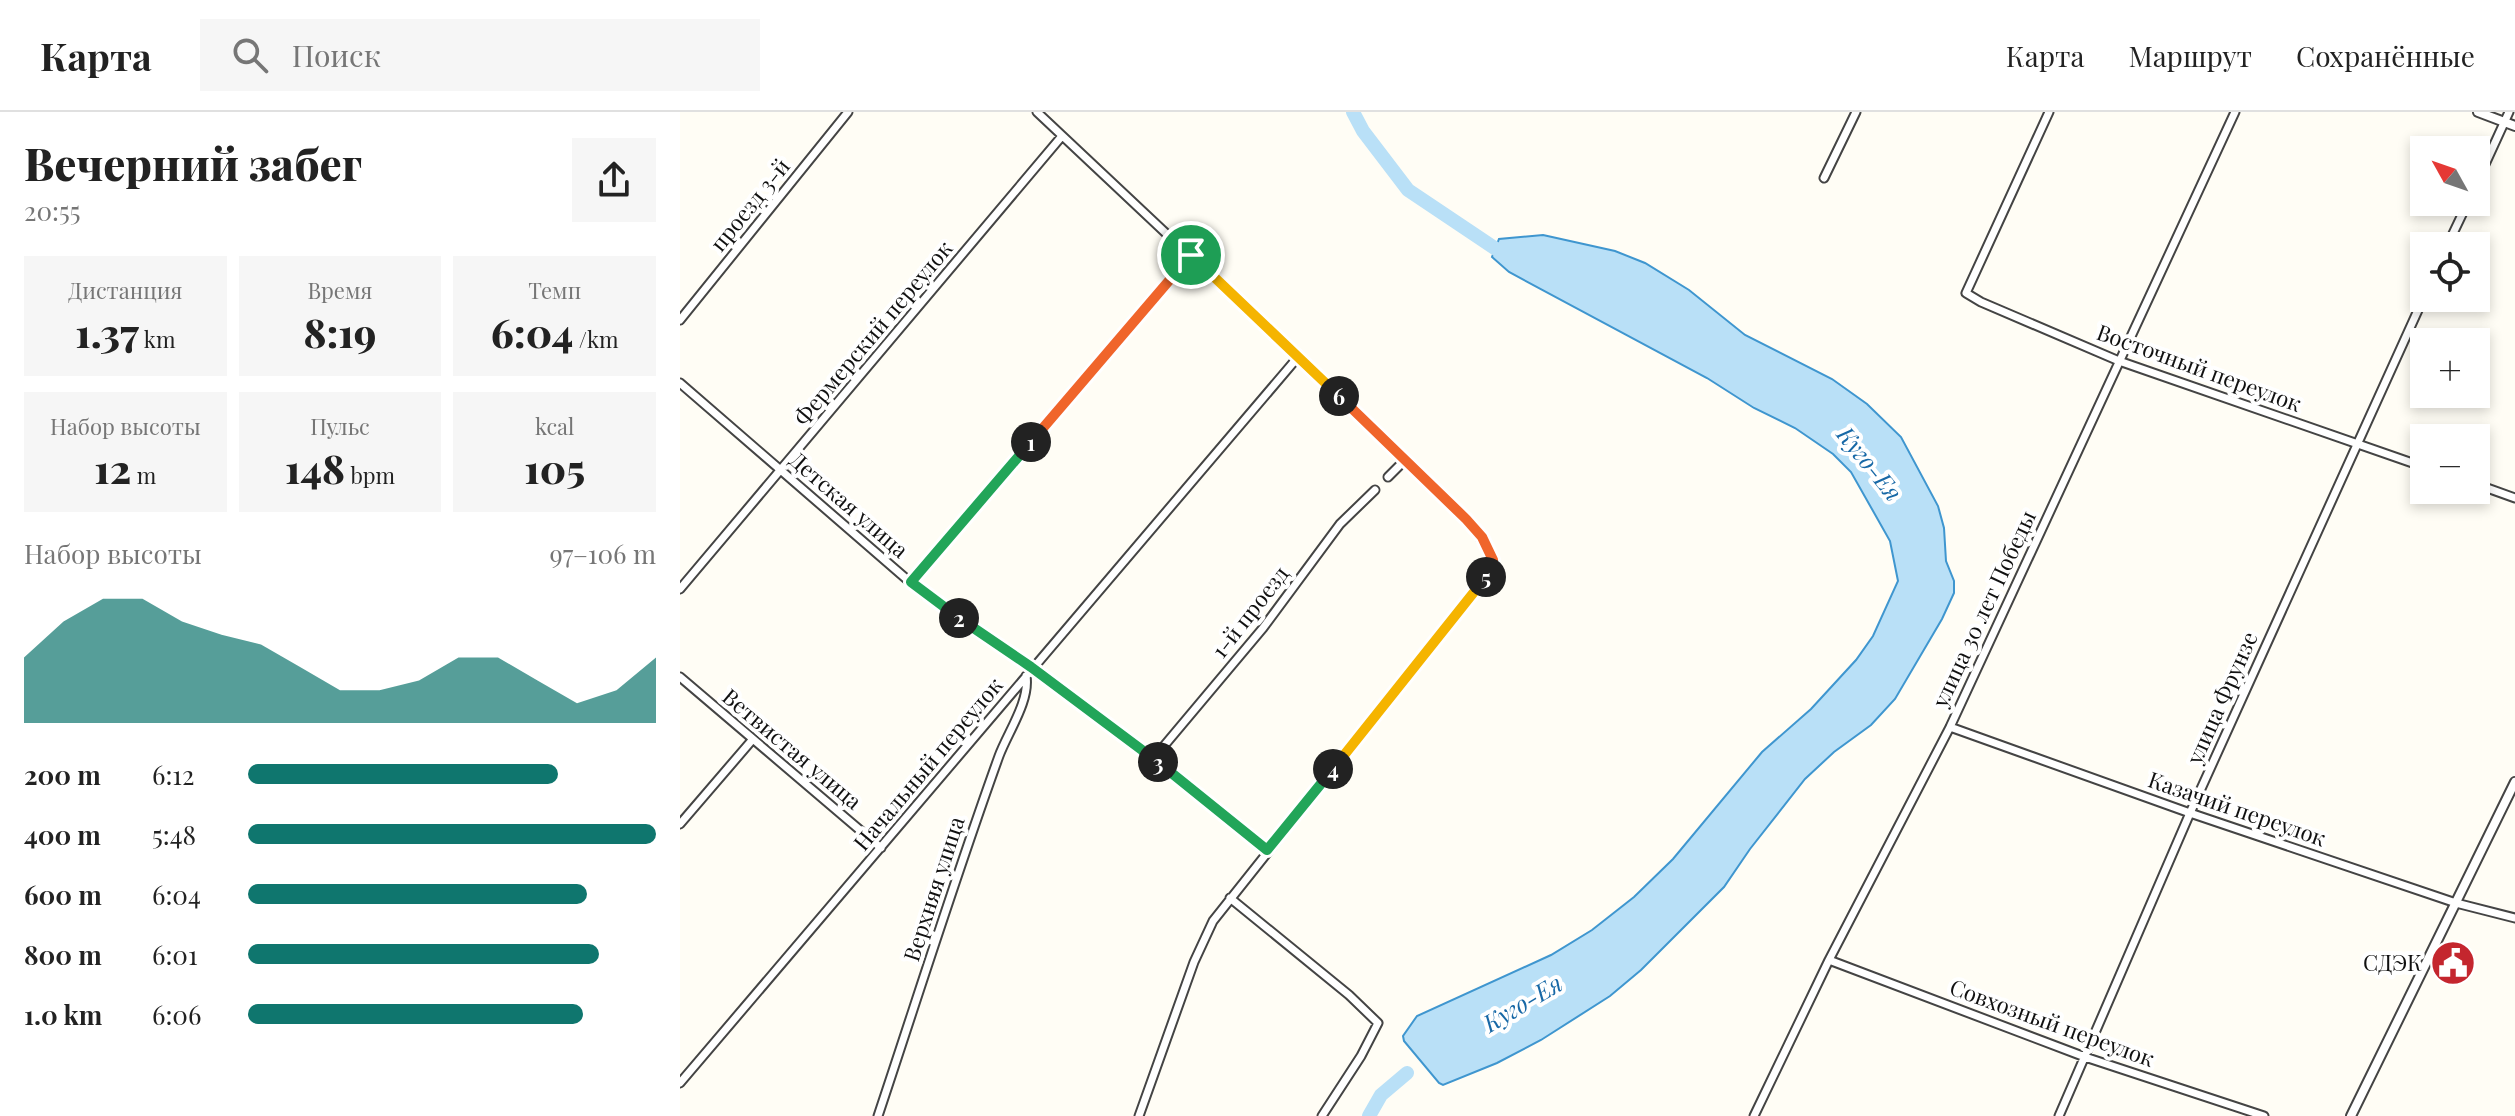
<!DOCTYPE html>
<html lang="ru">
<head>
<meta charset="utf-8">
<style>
  :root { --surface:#fff; --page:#f6f6f6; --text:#222; --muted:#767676; --line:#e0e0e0; --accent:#0f766e }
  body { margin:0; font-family:"Playfair Display",serif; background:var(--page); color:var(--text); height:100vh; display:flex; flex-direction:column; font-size:30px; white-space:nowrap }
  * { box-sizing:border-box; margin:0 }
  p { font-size:26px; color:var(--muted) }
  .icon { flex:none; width:44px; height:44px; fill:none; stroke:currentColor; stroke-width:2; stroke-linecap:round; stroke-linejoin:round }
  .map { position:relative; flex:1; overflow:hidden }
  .details { display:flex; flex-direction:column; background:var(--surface); width:680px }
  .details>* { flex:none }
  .needle { width:52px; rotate:310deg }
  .fabs { position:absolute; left:1730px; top:24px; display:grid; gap:16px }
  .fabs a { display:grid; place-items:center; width:80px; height:80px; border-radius:0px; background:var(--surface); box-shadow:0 4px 12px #0003; font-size:40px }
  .pin { position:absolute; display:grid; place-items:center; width:68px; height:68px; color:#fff; margin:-34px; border:4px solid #fff; border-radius:50%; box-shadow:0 2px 8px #0007 }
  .km { position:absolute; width:40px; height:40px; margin:-20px; border-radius:50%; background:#222; color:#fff; font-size:22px; line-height:40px; text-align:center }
  .round { display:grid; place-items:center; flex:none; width:84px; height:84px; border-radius:0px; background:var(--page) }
  .summary { display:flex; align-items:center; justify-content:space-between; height:136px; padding:0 24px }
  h1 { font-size:44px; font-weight:800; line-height:60px }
  .figures { display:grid; grid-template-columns:repeat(3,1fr); gap:12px; height:136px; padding:8px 24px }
  .figures div { display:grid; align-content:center; border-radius:0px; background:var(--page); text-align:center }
  .figures b { font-size:40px; font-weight:800 }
  .figures small { font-size:22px; font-weight:400 }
  .figures p { font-size:22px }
  .chart { height:224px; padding:16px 24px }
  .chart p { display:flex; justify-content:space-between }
  .chart svg { width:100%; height:144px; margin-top:8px; fill:var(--accent); opacity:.7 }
  ul { padding:0 24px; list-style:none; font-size:26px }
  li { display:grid; grid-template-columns:128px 96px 1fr; align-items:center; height:60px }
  li i { height:20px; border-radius:10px; background:var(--accent) }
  header { display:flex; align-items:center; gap:48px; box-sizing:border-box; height:112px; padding:0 40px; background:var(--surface); border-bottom:2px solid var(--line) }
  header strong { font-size:38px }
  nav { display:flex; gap:44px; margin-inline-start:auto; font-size:28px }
  .search { width:560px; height:72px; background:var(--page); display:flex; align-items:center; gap:20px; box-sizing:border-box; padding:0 28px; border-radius:0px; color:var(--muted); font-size:30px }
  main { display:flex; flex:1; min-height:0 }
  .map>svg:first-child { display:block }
  .water { fill:#b9e0f7; stroke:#3f96cf; stroke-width:2 }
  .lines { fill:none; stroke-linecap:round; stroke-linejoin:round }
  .river { stroke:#b9e0f7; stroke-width:14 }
  .minor-casing { stroke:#444; stroke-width:11 }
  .tertiary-casing { stroke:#444; stroke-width:12 }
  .minor { stroke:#fff; stroke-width:7 }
  .tertiary { stroke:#fff; stroke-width:8 }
  .split-1-casing { stroke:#fff; stroke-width:16 }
  .split-2-casing { stroke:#fff; stroke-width:16 }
  .split-3-casing { stroke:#fff; stroke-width:16 }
  .split-4-casing { stroke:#fff; stroke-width:16 }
  .split-5-casing { stroke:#fff; stroke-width:16 }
  .split-6-casing { stroke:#fff; stroke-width:16 }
  .split-7-casing { stroke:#fff; stroke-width:16 }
  .split-1 { stroke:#f0652b; stroke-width:10 }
  .split-2 { stroke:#22a559; stroke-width:10 }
  .split-3 { stroke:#22a559; stroke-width:10 }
  .split-4 { stroke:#22a559; stroke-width:10 }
  .split-5 { stroke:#f5b400; stroke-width:10 }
  .split-6 { stroke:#f0652b; stroke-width:10 }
  .split-7 { stroke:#f5b400; stroke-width:10 }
  .labels { text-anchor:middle; stroke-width:8; stroke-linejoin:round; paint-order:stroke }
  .street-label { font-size:22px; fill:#111; stroke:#fff }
  .poi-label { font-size:22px; fill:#111; stroke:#fff; text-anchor:end }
  .water-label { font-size:24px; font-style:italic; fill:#1768a6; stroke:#fff }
</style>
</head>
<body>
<header>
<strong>Карта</strong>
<div class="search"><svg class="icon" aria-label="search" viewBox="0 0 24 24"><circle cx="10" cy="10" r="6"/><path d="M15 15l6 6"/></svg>Поиск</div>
<nav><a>Карта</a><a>Маршрут</a><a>Сохранённые</a></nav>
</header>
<main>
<section class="details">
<div class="summary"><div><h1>Вечерний забег</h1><p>20:55</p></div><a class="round"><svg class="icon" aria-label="share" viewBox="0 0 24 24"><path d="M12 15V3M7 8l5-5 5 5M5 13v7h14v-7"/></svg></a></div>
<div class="figures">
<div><p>Дистанция</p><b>1.37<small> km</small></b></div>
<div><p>Время</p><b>8:19</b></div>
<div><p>Темп</p><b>6:04<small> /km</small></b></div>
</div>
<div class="figures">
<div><p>Набор высоты</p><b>12<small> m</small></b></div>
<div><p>Пульс</p><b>148<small> bpm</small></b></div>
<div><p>kcal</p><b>105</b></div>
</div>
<div class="chart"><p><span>Набор высоты</span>97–106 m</p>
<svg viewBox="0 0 160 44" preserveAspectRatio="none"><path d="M0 44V24L10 13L20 6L30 6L40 13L50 17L60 20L70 27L80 34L90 34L100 31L110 24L120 24L130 31L140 38L150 34L160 24V44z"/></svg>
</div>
<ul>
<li><b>200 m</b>6:12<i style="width:76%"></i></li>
<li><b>400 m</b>5:48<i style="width:100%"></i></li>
<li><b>600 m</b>6:04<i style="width:83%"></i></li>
<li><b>800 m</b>6:01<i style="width:86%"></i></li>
<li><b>1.0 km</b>6:06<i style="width:82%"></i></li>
</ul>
</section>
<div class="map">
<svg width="1835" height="1004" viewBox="0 0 1835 1004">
  <rect width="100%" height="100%" fill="#fffdf5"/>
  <!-- water -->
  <path class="water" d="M 863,123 L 935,139 L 965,151 L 1009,178 L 1065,223 L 1152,267 L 1187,292 L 1221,325 L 1258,394 L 1264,416 L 1266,449 L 1274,469 L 1274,481 L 1262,507 L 1215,587 L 1191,613 L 1154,640 L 1125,667 L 1070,737 L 1044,775 L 961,858 L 930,884 L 861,928 L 817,951 L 763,973 L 759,971 L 724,929 L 723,924 L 737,904 L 871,843 L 912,818 L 954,785 L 993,747 L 1082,640 L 1131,597 L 1176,548 L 1193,524 L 1218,469 L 1210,429 L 1171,360 L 1153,342 L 1115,316 L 1074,296 L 1027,266 L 829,160 L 812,145 L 819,127 Z"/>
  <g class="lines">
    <!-- river -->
    <path class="river" d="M 673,0 L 683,19 L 728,78 L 831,147
      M 689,1004 L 701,983 L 727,961"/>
    <!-- minor casing -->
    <g class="minor-casing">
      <path id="minor" d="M 357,0 L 726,347 L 795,417 L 813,448 L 810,461 L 802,471 L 533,809 L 514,850 L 459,1004
        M 1369,0 L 1286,181 L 1301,190 L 1439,249 L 1744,355
        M 1144,66 L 1176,0
        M 1796,72 L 1829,0
        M 1767,134 L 1788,90
        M 0,208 L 168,0
        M 0,271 L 245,483 L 351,555 L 473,647 L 587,738
        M 708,365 L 726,347
        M 1796,372 L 1835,386
        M 231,470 L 511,143
        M 0,477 L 382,24
        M 0,565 L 201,736
        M 1270,615 L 1510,701 L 1776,791 L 1835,806
        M 473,647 L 583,516 L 660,412 L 695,378
        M 0,712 L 73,627
        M 550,786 L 669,883 L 698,911 L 681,944 L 642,1004
        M 1149,848 L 1405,945 L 1584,1004
        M 0,971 L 618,245
        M 198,1004 C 238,884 276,763 319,644 C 328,620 350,589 346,564
        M 1074,1004 L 1149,848 L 1270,615 L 1555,0
        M 1379,1004 L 1510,701 L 1744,185"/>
    </g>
    <!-- tertiary casing -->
    <g class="tertiary-casing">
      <path id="tertiary" d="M 1798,0 L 1835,14
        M 1671,1004 L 1835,670"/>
    </g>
    <!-- minor -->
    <use href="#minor" class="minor"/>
    <!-- tertiary -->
    <use href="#tertiary" class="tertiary"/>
  </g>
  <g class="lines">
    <!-- split-1 casing -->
    <g class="split-1-casing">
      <path id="split-1" d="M 351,330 L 511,143"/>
    </g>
    <!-- split-2 casing -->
    <g class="split-2-casing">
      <path id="split-2" d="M 279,506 L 231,470 L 351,330"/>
    </g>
    <!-- split-3 casing -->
    <g class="split-3-casing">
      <path id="split-3" d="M 279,506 L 351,555 L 478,650"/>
    </g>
    <!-- split-4 casing -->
    <g class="split-4-casing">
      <path id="split-4" d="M 478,650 L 587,738 L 653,657"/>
    </g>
    <!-- split-5 casing -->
    <g class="split-5-casing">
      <path id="split-5" d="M 653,657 L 806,465"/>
    </g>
    <!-- split-6 casing -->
    <g class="split-6-casing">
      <path id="split-6" d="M 659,284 L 786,407 L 802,425 L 813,448 L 806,465"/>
    </g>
    <!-- split-7 casing -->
    <g class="split-7-casing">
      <path id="split-7" d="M 511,143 L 659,284"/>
    </g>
    <!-- split-1 -->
    <use href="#split-1" class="split-1"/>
    <!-- split-2 -->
    <use href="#split-2" class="split-2"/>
    <!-- split-3 -->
    <use href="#split-3" class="split-3"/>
    <!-- split-4 -->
    <use href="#split-4" class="split-4"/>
    <!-- split-5 -->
    <use href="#split-5" class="split-5"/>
    <!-- split-6 -->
    <use href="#split-6" class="split-6"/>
    <!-- split-7 -->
    <use href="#split-7" class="split-7"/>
  </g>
  <!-- icons -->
  <defs>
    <g id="civic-disc" transform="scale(2.3)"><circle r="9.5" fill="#c4262e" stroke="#fff"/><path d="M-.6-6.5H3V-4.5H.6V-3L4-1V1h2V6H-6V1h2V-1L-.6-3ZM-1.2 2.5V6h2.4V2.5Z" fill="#fff"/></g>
  </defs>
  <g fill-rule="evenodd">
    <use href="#civic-disc" x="1773" y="851"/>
  </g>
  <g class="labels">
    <!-- street labels -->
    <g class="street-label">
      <text transform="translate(70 93) rotate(-51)" y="8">проезд 3-й</text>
      <text transform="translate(193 221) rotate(-50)" y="8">Фермерский переулок</text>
      <text transform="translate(1519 256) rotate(20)" y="8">Восточный переулок</text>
      <text transform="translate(169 393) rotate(41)" y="8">Детская улица</text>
      <text transform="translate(1304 497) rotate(-65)" y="8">улица 30 лет Победы</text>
      <text transform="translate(570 500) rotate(-52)" y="8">1-й проезд</text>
      <text transform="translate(1542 586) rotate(-66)" y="8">улица Фрунзе</text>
      <text transform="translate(112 637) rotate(40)" y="8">Ветвистая улица</text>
      <text transform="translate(248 652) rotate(-50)" y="8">Начальный переулок</text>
      <text transform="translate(1557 697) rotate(19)" y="8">Казачий переулок</text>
      <text transform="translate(254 777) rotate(-72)" y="8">Верхняя улица</text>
      <text transform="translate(1372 911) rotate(20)" y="8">Совхозный переулок</text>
    </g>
    <!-- poi labels -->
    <g class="poi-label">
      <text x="1742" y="859">СДЭК</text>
    </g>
    <!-- water labels -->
    <g class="water-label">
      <text transform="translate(1189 352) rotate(51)" y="8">Куго-Ея</text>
      <text transform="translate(843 892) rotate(-31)" y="8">Куго-Ея</text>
    </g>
  </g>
</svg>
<div class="fabs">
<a><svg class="needle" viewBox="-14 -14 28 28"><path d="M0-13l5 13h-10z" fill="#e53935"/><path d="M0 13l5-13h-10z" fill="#767676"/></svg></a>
<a><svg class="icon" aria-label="locate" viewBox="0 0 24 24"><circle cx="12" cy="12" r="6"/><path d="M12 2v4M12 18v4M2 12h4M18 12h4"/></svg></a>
<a>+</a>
<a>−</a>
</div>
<div class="pin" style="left:511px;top:143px;background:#1e9e55"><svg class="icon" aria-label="arrive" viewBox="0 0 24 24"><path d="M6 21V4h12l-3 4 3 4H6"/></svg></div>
<b class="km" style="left:351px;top:330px">1</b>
<b class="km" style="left:279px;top:506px">2</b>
<b class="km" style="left:478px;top:650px">3</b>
<b class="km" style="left:653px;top:657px">4</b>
<b class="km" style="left:806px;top:465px">5</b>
<b class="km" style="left:659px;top:284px">6</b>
</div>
</main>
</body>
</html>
